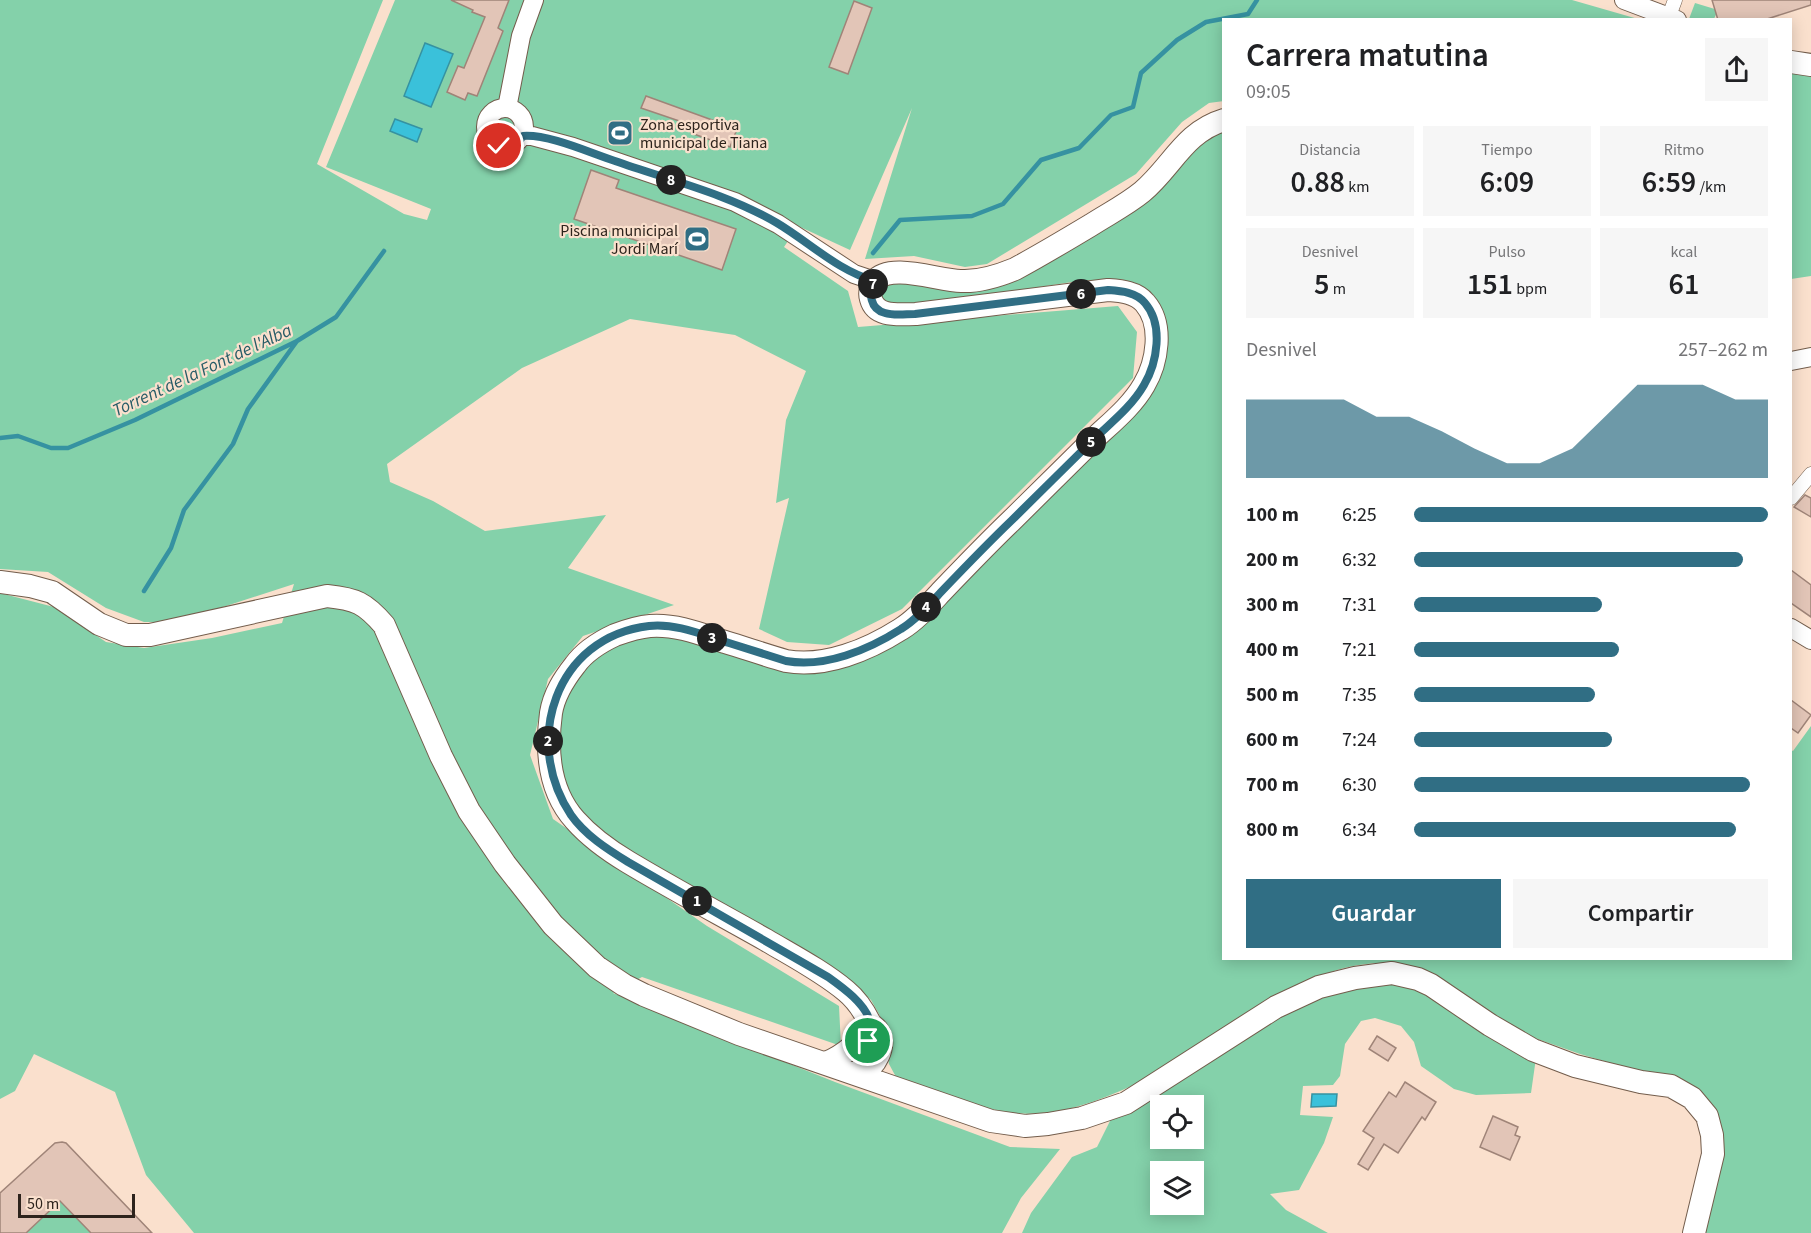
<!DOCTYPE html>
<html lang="es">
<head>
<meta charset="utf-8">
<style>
  :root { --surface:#fff; --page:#f6f6f6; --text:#202124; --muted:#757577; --accent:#306e84 }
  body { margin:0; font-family:"Source Sans 3",sans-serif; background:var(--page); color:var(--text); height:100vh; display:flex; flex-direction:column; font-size:22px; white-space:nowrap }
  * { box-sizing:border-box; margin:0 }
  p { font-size:20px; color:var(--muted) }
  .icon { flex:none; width:33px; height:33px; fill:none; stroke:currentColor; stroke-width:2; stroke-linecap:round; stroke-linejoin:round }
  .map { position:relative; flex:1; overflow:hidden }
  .drawer { position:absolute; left:1222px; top:18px; width:570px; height:942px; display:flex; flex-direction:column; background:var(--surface); border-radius:0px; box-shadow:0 3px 15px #0003 }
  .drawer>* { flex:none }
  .fabs { position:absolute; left:1150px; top:1095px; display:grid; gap:12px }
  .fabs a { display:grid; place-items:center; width:54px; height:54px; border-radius:0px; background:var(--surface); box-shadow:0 3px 15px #0003; font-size:30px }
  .scale { position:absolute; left:18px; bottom:15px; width:117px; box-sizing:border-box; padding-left:6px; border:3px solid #2d231c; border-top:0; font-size:16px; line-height:21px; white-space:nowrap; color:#2d231c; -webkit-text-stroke:4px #fae0cd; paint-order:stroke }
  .pin { position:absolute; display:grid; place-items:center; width:51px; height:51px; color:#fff; margin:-26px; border:3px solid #fff; border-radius:50%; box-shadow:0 2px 6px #0007 }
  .km { position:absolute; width:30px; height:30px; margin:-15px; border-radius:50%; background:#222; color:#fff; font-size:16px; line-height:30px; text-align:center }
  .round { display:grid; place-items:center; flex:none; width:63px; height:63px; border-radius:0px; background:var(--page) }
  .headline { display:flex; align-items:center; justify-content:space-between; height:102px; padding:0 24px }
  h1 { font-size:33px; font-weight:600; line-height:45px }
  .stats { display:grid; grid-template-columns:repeat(3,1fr); gap:9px; height:102px; padding:6px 24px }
  .stats div { display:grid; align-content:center; border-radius:0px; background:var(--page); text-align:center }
  .stats b { font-size:30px; font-weight:600 }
  .stats small { font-size:16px; font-weight:400 }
  .stats p { font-size:16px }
  .chart { height:168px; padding:12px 24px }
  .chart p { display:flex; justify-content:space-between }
  .chart svg { width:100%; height:108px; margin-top:6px; fill:var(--accent); opacity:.7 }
  .button { display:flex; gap:12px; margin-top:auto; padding:12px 24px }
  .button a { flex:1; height:69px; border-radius:0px; background:var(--accent); color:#fff; font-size:24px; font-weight:600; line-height:69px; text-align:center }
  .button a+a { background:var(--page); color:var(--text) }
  ul { padding:0 24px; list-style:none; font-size:20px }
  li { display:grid; grid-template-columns:96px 72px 1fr; align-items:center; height:45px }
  li i { height:15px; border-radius:8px; background:var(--accent) }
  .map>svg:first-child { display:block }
  .green { fill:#84d1aa; fill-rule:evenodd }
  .water { fill:#3ac1da; stroke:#3692a1; stroke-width:1.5 }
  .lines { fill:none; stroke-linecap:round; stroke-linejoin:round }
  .stream { stroke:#3692a1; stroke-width:4.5 }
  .building { fill:#e2c5b7; stroke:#9f8478; stroke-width:1.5 }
  .pedestrian-casing { stroke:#735d4c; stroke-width:15 }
  .minor-casing { stroke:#735d4c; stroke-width:20 }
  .tertiary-casing { stroke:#735d4c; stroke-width:24 }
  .pedestrian { stroke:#fff; stroke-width:14 }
  .minor { stroke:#fff; stroke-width:18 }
  .tertiary { stroke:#fff; stroke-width:22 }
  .route-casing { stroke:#fff; stroke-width:12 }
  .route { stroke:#306e84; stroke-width:8 }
  .labels { text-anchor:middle; stroke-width:4.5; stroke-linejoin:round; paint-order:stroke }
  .poi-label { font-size:16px; fill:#2d231c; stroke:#fae0cd; text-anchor:start }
  .water-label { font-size:18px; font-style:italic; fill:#275c67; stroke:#fae0cd }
</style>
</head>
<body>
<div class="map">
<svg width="1811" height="1233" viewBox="0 0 1811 1233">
  <rect width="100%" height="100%" fill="#fae0cd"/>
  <!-- green -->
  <path class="green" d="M 0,0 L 383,0 L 317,164 L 404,214 L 427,220 L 431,209 L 326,167 L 395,0 L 1572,0 L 1638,19 L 1224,20 L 1224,101 L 1209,103 L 1182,122 L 1136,174 L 987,264 L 965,267 L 914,256 L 865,259 L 912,108 L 850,250 L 798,226 L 784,247 L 848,291 L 858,327 L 1118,306 L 1137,332 L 1133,378 L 902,609 L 829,645 L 787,642 L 759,629 L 789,498 L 776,503 L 786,420 L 806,371 L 735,335 L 630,319 L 522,368 L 387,464 L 390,482 L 433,501 L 485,531 L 606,515 L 568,568 L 674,605 L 583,636 L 548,679 L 530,755 L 553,819 L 707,926 L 839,1006 L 841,1046 L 642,977 L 613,993 L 835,1082 L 1010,1147 L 1060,1149 L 1021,1198 L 1002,1233 L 194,1233 L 146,1175 L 115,1092 L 34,1054 L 15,1091 L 0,1099 L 0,593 L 54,607 L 106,642 L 144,648 L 212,638 L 282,623 L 294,584 L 177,622 L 144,622 L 106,608 L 48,572 L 0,569 Z
    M 1695,3 L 1718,10 L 1714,19 L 1689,19 Z
    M 1791,68 L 1811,71 L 1811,276 L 1791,279 Z
    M 1224,128 L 1224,958 L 1791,958 L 1791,750 L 1793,751 L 1811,726 L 1811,1233 L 1700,1233 L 1720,1142 L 1664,1079 L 1580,1054 L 1529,1036 L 1381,963 C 1333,964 1303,984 1264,1008 C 1194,1050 1098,1122 1013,1113 C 974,1108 933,1089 896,1077 L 889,1064 L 880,1016 L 871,1000 L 853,984 L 622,849 L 586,819 L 567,790 L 557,762 L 558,713 L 580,674 L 597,657 L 615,643 L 639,636 L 691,638 L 860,659 L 1161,364 L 1135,283 L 1120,279 L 1078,281 L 899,309 L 886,307 L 876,291 L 891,280 L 999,280 L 1186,149 Z
    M 1388,981 L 1414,987 L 1536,1058 L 1531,1093 L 1476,1095 L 1454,1089 L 1421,1066 L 1414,1042 L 1401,1026 L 1375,1018 L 1361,1021 L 1345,1044 L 1340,1076 L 1333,1085 L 1303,1086 L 1300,1115 L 1333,1117 L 1324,1143 L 1299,1190 L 1270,1194 L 1286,1210 L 1328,1233 L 1022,1233 L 1031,1213 L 1072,1157 L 1097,1147 L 1111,1119 L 1283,1014 L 1333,990 ZM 1161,1106 L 1194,1106 L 1194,1138 L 1161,1138 ZM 1161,1172 L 1194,1172 L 1194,1204 L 1161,1204 Z
    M 60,1201 L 91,1233 L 26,1233 Z"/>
  <!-- water -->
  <path class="water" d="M 425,43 L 453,54 L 431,107 L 404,96 Z
    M 395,119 L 422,129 L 417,142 L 390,131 Z
    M 1312,1094 L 1337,1094 L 1336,1106 L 1311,1107 Z"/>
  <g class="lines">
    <!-- stream -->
    <path class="stream" d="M 873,253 L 900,220 L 972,216 L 1003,204 L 1041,160 L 1079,148 L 1111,115 L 1133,107 L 1141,73 L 1177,40 L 1206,22 L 1248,14 L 1257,0
      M 0,438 L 18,436 L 51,448 L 68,448 L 135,420 L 297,341 L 336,317 L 384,251
      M 144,591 L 171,548 L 184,510 L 233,444 L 248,409 L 297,341"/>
  </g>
  <!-- building -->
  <path class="building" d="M 451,0 L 509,0 L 498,28 L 503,31 L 477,96 L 468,93 L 465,100 L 447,92 L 458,66 L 464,68 L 485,17 L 472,12 L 473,10 Z
    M 1712,0 L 1811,0 L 1811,5 L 1764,20 L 1718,20 Z
    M 854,1 L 872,8 L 848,74 L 829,67 Z
    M 646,96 L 737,129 L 730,147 L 691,133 L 694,126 L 641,108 Z
    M 591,170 L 619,180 L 616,188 L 736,229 L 722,270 L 574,219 Z
    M 1805,495 L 1811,498 L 1811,517 L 1794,507 Z
    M 1791,570 L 1811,585 L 1811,617 L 1791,603 Z
    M 1791,700 L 1811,715 L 1798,733 L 1791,728 Z
    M 1377,1036 L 1396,1048 L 1388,1061 L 1369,1049 Z
    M 1405,1082 L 1436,1102 L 1425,1120 L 1422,1117 L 1398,1153 L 1384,1144 L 1368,1170 L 1358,1164 L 1374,1138 L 1363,1131 L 1389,1092 L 1396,1097 Z
    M 1493,1116 L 1518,1127 L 1515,1135 L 1520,1137 L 1510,1160 L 1480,1147 Z
    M 62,1142 L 66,1143 L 152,1233 L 91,1233 L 60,1201 L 26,1233 L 0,1233 L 0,1193 L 55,1143 Z"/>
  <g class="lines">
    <!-- pedestrian casing -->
    <g class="pedestrian-casing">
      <path id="pedestrian" d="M 1669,16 L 1675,0
        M 1791,498 L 1811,474"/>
    </g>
    <!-- minor casing -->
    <g class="minor-casing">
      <path id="minor" d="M 1624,0 L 1677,20
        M486 127a19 19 0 1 1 38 0a19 19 0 1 1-38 0Z
        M 507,108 L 521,36 L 534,0
        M 523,136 L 532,136 L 573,147 L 735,202 L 778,224 L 854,274 L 875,281
        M 1791,361 L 1811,357
        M 1791,628 L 1811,640"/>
    </g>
    <!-- tertiary casing -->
    <g class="tertiary-casing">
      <path id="tertiary" d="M 1791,62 L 1811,65
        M 0,582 L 30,586 L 52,592 L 99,624 L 126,635 L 150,635 L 327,596 C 356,599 365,603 384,625 L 441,756 L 469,811 L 505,864 L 553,925 L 597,967 L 624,985 L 644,995 L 739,1034 L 991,1121 L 1025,1126 L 1048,1124 L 1082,1118 L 1126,1103 L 1276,1007 L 1319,987 L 1355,978 L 1392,973 L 1418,979 L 1431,985 L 1490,1025 L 1533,1050 L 1575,1066 L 1641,1082 L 1671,1086 L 1692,1098 L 1707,1116 L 1712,1135 L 1713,1154 L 1694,1233
        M 826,1063 C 845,1055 860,1042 871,1024
        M 860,1075 C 875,1067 888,1046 877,1030 C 874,1026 873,1027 870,1023 C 864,1011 857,1000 846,991 C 822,971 793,956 766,940 C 720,914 673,889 628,862 C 608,850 590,837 575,820 C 548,790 546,750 551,713 C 554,694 564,679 575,665 C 585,651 600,642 615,635 C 626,631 638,627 650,626 C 676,624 701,634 725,642 C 745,648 765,655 786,661 C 825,668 868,650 901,629 C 916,620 929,605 941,592 C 964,568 987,544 1011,521 C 1039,493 1067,466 1095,438 C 1112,422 1132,406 1144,385 C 1157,363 1164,325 1145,303 C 1136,292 1121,291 1108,290 L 916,314 C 900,314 876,318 871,299 C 869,293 871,286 875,281 C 890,262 939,281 961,281 C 979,282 998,276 1015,269 C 1041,255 1066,240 1091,225 C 1108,214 1126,205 1142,192 C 1172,167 1184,132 1224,120"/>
    </g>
    <!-- pedestrian -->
    <use href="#pedestrian" class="pedestrian"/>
    <!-- minor -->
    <use href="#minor" class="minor"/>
    <!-- tertiary -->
    <use href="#tertiary" class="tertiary"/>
  </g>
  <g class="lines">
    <!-- route casing -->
    <g class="route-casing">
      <path id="route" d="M 499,146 C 510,148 517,145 523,136 C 549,134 590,153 615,161 C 669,180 728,194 777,223 C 809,242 838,271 875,281 C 868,293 870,309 885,313 C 894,316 906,314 915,314 L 1108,290 C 1121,291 1136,292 1145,303 C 1164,325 1157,363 1144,385 C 1132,406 1112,422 1095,438 C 1067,466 1039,493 1011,521 C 987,544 964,568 941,592 C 929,605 916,620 901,629 C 868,650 825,668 786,661 C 767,655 748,649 729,643 C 703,635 676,623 649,626 C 555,637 522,742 571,815 C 585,835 607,849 628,862 L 828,977 C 842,987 866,1004 870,1022 C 871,1028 869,1035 868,1041"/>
    </g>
    <!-- route -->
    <use href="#route" class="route"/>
  </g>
  <!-- icons -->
  <defs>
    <g id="stadium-square" transform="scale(1.35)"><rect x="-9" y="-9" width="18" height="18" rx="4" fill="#306e84" stroke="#fae0cd"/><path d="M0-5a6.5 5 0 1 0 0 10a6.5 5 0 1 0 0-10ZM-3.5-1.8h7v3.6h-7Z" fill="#fff"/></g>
  </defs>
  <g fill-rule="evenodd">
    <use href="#stadium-square" x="620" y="133"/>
    <use href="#stadium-square" x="697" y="239"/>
  </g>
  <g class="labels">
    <!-- poi labels -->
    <g class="poi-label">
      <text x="640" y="130">Zona esportiva<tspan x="640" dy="18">municipal de Tiana</tspan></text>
      <text x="678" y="236" text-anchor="end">Piscina municipal<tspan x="678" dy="18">Jordi Marí</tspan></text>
    </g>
    <!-- water labels -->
    <g class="water-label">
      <text transform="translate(202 370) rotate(-25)" y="6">Torrent de la Font de l'Alba</text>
    </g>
  </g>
</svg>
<div class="fabs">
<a><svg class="icon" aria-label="locate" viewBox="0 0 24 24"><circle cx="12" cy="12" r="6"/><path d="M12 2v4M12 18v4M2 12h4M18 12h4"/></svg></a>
<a><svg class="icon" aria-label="layers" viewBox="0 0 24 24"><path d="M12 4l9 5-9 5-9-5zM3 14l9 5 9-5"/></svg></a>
</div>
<div class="scale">50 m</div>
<div class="pin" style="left:868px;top:1041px;background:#1e9e55"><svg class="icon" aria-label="arrive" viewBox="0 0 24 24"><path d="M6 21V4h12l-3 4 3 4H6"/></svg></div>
<div class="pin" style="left:499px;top:146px;background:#d93025"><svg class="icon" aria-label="check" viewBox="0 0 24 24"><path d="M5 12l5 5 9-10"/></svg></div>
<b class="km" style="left:697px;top:901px">1</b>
<b class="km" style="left:548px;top:741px">2</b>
<b class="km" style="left:712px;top:638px">3</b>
<b class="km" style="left:926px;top:607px">4</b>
<b class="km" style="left:1091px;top:442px">5</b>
<b class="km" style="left:1081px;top:294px">6</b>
<b class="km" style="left:873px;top:284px">7</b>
<b class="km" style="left:671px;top:180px">8</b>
<section class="drawer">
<div class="headline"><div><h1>Carrera matutina</h1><p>09:05</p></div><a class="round"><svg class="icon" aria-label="share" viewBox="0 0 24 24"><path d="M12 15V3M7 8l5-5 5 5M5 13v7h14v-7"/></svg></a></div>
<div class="stats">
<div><p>Distancia</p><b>0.88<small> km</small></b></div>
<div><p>Tiempo</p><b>6:09</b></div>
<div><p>Ritmo</p><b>6:59<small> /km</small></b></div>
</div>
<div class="stats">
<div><p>Desnivel</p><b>5<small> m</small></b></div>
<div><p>Pulso</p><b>151<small> bpm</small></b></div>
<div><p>kcal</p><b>61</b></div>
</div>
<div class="chart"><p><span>Desnivel</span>257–262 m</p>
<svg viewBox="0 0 160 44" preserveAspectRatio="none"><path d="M0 44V12L10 12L20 12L30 12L40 19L50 19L60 25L70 32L80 38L90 38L100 32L110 19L120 6L130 6L140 6L150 12L160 12V44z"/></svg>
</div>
<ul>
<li><b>100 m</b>6:25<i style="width:100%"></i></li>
<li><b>200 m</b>6:32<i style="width:93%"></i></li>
<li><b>300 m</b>7:31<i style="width:53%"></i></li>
<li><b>400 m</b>7:21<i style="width:58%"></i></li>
<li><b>500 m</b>7:35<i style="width:51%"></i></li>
<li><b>600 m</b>7:24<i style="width:56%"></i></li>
<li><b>700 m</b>6:30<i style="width:95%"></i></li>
<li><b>800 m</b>6:34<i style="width:91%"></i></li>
</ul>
<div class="button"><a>Guardar</a><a>Compartir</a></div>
</section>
</div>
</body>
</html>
